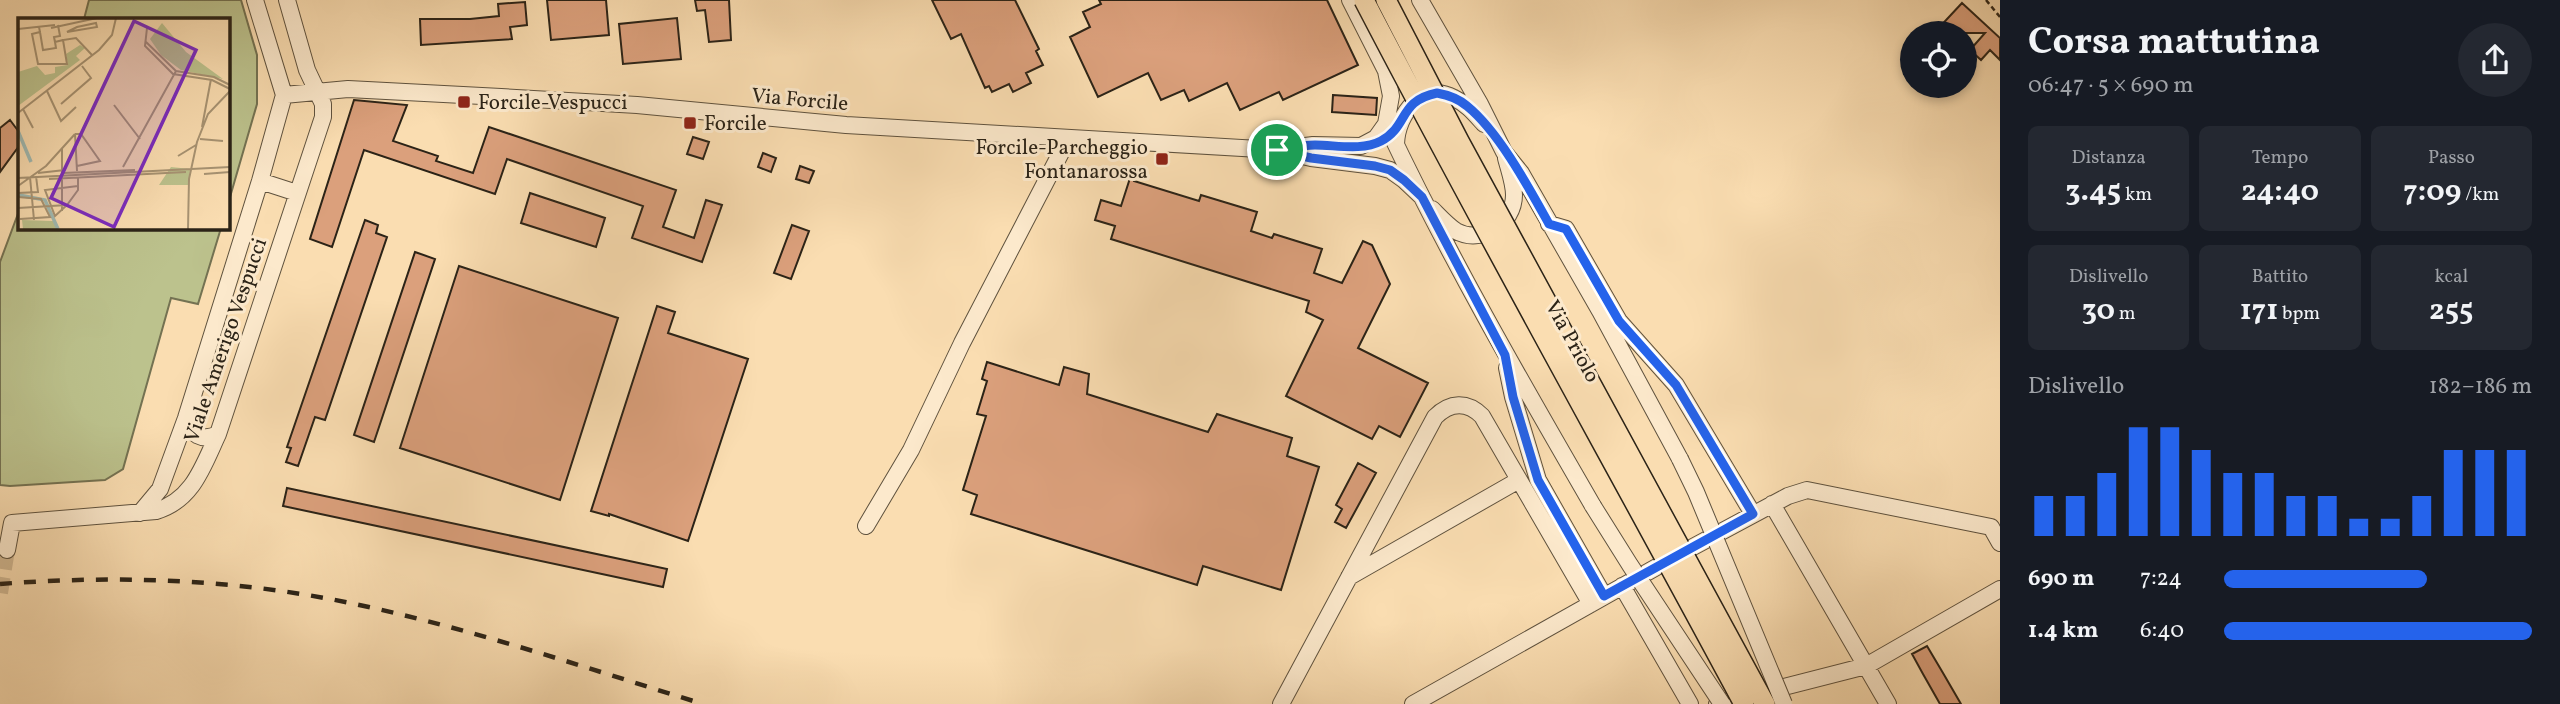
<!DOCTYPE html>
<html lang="it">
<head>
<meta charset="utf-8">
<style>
  :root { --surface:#171b24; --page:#242831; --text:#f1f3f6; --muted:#9ea1a6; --accent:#2563eb }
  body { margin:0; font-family:Vollkorn,serif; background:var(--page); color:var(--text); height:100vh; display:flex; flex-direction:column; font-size:26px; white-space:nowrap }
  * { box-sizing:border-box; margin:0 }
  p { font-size:23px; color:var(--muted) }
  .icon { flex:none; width:38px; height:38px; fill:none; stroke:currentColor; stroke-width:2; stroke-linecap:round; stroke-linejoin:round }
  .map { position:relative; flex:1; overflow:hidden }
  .panel { display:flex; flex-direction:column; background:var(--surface); width:560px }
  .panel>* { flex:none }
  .tools { position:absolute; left:1900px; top:21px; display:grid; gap:14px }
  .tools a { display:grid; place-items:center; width:77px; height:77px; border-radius:50%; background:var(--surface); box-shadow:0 4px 10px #0003; font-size:35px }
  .pin { position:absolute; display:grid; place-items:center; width:60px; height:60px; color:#fff; margin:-30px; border:4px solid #fff; border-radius:50%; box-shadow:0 2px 7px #0007 }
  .round { display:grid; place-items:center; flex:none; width:74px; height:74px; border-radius:37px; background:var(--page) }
  .head { display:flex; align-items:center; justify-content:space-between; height:119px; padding:0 28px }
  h1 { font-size:38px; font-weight:700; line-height:52px }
  .stats { display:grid; grid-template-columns:repeat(3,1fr); gap:10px; height:119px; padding:7px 28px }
  .stats div { display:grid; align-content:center; border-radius:10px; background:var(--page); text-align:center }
  .stats b { font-size:30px; font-weight:700 }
  .stats small { font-size:19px; font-weight:400 }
  .stats p { font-size:19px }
  .chart { height:196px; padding:14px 28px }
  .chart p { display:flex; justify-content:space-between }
  .chart svg { width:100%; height:126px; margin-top:7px; stroke:var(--accent); stroke-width:6 }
  ul { padding:0 28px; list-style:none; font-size:23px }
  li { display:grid; grid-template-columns:112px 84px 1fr; align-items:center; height:52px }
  li i { height:18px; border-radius:9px; background:var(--accent) }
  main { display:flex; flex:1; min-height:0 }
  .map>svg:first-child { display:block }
  .green { fill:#bcc28d; stroke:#747252; stroke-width:2 }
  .building { fill:#dba07c; stroke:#2b2317; stroke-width:2 }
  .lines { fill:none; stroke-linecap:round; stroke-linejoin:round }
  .minor-tunnel { stroke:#d1b892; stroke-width:16; stroke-dasharray:16 8; stroke-linecap:butt }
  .minor-casing { stroke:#5f523e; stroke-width:18 }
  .path { stroke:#2b2317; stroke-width:2.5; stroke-dasharray:5 3.5; stroke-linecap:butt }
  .minor { stroke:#fce9cc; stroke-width:16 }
  .rail { stroke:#2b2317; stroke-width:4.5; stroke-dasharray:12 12; stroke-linecap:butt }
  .minor-bridge-casing { stroke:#5f523e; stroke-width:18; stroke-linecap:butt }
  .major-bridge-casing { stroke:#2b2317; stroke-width:22; stroke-linecap:butt }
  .minor-bridge { stroke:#fce9cc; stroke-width:16 }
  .major-bridge { stroke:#faddb1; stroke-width:19 }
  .route-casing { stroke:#fff; stroke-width:14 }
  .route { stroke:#2563eb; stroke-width:9 }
  .poi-dot { fill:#8f2418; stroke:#fce9cc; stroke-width:2.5 }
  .labels { text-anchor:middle; stroke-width:6; stroke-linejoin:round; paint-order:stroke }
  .street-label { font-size:21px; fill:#2b2317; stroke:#fce9cc }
  .poi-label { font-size:21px; fill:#2b2317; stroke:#fce9cc; text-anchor:start }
  .inset-river { fill:none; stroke:#9fbab3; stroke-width:3.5 }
  .inset-road { fill:none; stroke:#a79373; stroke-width:2 }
  .view { fill:#7b2cbf; fill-opacity:0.15; stroke:#7b2cbf; stroke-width:3.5 }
  .inset-edge { fill:none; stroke:#2b2317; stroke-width:3.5 }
</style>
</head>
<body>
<main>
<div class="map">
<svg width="2000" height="704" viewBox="0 0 2000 704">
  <rect width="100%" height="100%" fill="#faddb1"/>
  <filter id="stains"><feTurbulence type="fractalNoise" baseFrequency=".00286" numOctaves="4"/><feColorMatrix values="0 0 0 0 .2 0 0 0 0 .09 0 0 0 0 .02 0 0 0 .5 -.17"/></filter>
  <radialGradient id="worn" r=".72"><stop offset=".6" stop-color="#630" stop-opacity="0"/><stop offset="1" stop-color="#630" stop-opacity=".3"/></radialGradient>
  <!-- green -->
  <path class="green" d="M 89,0 L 241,0 L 257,55 L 257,104 L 228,204 L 228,19 L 84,19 Z
    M 19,211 L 19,228 L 221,228 L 198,304 L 171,298 L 123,469 L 105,480 L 10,486 L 0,485 L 0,262 Z"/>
  <!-- building -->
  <path class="building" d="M 547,0 L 606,0 L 609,35 L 551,40 Z
    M 695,0 L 729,0 L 731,40 L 709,42 L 705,10 L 697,11 Z
    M 932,0 L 1015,0 L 1039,49 L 1036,51 L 1043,65 L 1026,73 L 1031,83 L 1013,92 L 1009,84 L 992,92 L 989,86 L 985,88 L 961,34 L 951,39 Z
    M 1099,0 L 1327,0 L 1358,65 L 1283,100 L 1279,92 L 1240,110 L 1227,83 L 1189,101 L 1184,90 L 1161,100 L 1148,73 L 1098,97 L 1070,37 L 1090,27 L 1083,12 L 1101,4 Z
    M 525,2 L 527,25 L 510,27 L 512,39 L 421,45 L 420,19 L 470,19 L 499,16 L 498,4 Z
    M 1962,3 L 2000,38 L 2000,60 L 1990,50 L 1981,60 L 1970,50 L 1985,33 L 1934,33 Z
    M 677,18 L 681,59 L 623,64 L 619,24 Z
    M 1333,95 L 1377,98 L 1376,115 L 1332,112 Z
    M 354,100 L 407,105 L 393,141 L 438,156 L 436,161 L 473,173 L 489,127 L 676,190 L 663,227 L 694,238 L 706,200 L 722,205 L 702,262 L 632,238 L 643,206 L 507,159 L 495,194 L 364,150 L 332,247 L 310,239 Z
    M 10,120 L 19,132 L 19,146 L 0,172 L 0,128 Z
    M 693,137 L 709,142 L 703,159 L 687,154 Z
    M 763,153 L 776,158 L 771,172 L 758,167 Z
    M 800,166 L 814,171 L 809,183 L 796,179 Z
    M 1132,172 L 1134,173 L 1134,181 L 1199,201 L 1201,195 L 1257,212 L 1251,231 L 1272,238 L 1274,234 L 1322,249 L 1314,273 L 1342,283 L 1363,241 L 1372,245 L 1390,284 L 1358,348 L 1428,383 L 1400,437 L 1379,426 L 1372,439 L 1286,396 L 1323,320 L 1306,312 L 1309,301 L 1111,239 L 1115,226 L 1095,220 L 1101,200 L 1121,206 Z
    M 530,193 L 605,218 L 596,247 L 521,223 Z
    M 365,220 L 378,225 L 376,233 L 387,237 L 325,420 L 315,417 L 298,466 L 286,462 L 291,448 L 287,447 Z
    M 792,225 L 809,231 L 791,279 L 774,273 Z
    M 415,252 L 435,259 L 374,442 L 354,435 Z
    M 459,266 L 618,318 L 560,500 L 400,448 Z
    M 657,306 L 675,312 L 668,333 L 748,359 L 688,541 L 609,514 L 609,516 L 591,511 Z
    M 987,362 L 1059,385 L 1064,367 L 1089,374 L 1087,394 L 1208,432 L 1217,414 L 1292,438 L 1287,456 L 1319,467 L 1281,590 L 1203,566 L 1197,585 L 971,514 L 977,495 L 963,490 L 986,416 L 977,414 L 987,381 L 982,379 Z
    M 1358,463 L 1376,473 L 1346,528 L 1335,522 L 1342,509 L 1336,505 Z
    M 287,488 L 667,569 L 663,587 L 283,506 Z
    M 1927,646 L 1943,673 L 1961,704 L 1940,704 L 1923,674 L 1912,654 Z"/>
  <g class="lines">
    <!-- minor-tunnel -->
    <path class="minor-tunnel" d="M 0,593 L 7,550"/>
    <!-- minor casing -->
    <g class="minor-casing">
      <path id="minor" d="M 1420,0 L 1480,104 L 1504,152 L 1521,173 L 1600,311 L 1680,459
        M 284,95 L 348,89 L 501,97 L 637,105 L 846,125 L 1277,150 L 1311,158 L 1375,166 L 1390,170 L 1404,180 L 1422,197
        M 1386,124 C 1448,255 1520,380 1593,506
        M 1396,144 C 1397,114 1422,81 1454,98 C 1467,104 1475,114 1484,124
        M 1290,148 L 1313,145 L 1361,146 L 1376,138 L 1386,124 L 1391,96 L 1386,71 L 1350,0
        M 260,181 L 297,193
        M 1432,209 C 1439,216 1447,225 1456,231 C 1481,245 1514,224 1514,195 C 1514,183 1509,170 1506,158
        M 1549,224 L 1566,229 L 1619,321 L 1676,385 L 1753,514
        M 1507,368 L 1513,397 L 1538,480 L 1604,596
        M 186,418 C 190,435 202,442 218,434
        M 1772,504 L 1888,704
        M 140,513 L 160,489 L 186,418 L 260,181 L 284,95 L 255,0
        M 866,526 L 911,450 L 962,343 L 1068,139
        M 7,550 L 12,523 L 156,511 C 193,500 203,466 218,434 L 323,117 L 323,104 L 307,70 L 287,0
        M 1349,577 L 1519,480
        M 1622,586 L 1690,704
        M 1281,704 L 1435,417 C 1450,402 1467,401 1482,416 L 1591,604
        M 1413,704 L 1678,555 L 1788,496 L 1807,490 L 1991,527 L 2000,543
        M 1717,704 L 1866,666 L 2000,589"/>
    </g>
    <!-- path -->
    <path class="path" d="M 1986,0 L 2000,17"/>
    <!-- minor -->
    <use href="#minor" class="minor"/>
    <!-- rail -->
    <path class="rail" d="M 0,584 C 116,575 236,579 350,603 C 470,628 586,668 703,704"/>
    <!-- minor-bridge casing -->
    <g class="minor-bridge-casing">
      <path id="minor-bridge" d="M 1680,459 L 1696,492 L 1784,704
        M 1593,506 L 1630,565 L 1722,704"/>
    </g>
    <!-- major-bridge casing -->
    <g class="major-bridge-casing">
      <path id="major-bridge" d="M 1364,0 C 1487,237 1618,469 1744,704
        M 1386,0 L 1459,141 L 1765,704"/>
    </g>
    <!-- minor-bridge -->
    <use href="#minor-bridge" class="minor-bridge"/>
    <!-- major-bridge -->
    <use href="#major-bridge" class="major-bridge"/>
  </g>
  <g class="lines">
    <!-- route casing -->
    <g class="route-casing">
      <path id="route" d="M 1437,93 C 1448,95 1459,99 1467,106 C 1499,132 1529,188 1549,224 L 1566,229 L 1619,321 L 1676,385 L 1753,514 L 1604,596 L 1538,480 L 1513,397 L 1505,355 L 1422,197 L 1404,180 L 1390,170 L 1375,166 L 1311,158 L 1277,150 C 1290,148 1303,145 1315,145 C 1336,145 1362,151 1381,141 C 1409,126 1398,101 1437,93 Z"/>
    </g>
    <!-- route -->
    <use href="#route" class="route"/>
  </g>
  <!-- markers -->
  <g class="poi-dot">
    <rect x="457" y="95" width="14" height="14" rx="3.5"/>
    <rect x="683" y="116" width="14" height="14" rx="3.5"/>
    <rect x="1155" y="152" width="14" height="14" rx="3.5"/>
  </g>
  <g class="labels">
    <!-- street labels -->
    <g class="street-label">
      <text transform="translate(800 99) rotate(5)" y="7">Via Forcile</text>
      <text transform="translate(225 340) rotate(-71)" y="7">Viale Amerigo Vespucci</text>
      <text transform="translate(1573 341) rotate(61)" y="7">Via Priolo</text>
    </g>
    <!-- poi labels -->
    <g class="poi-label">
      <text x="478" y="109">Forcile-Vespucci</text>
      <text x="704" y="130">Forcile</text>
      <text x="1148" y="154" text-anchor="end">Forcile-Parcheggio<tspan x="1148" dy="24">Fontanarossa</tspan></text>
    </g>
  </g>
  <!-- overview -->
  <g transform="translate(18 18)">
    <rect width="212" height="212" fill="#faddb1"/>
    <path d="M 144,5 L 168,34 L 205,61 L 163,52 L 143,37 L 132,21 ZM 62,27 L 67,30 L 58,38 L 62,42 L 0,88 L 0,54 L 19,48 L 27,57 L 37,55 L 37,49 L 50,47 L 48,36 ZM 153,149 L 172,151 L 171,167 L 141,167 ZM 4,202 L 35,203 L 39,211 L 5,211 Z" fill="#bcc28d"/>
    <path class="inset-river" d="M 0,113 L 13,144M 1,177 L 27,182 L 40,211"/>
    <path class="inset-road" d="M 78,5 L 79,9 L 49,14 L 59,9 ZM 21,9 L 22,14 L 14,16 L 20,46 L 49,46 L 45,22 L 58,20 L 74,37M 33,10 L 79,0M 129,10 L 127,28 L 155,56 L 194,62 L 212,71M 0,11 L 37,7M 22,14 L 25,32 L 38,30 L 37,24 L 45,22M 127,23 L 158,53 L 196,59 L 212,67M 37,24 L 36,19 L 42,18 L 40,7M 29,73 L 43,103 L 58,89M 43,86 L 73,60 L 64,48M 96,87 L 122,121M 5,91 L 15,110M 0,95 L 81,32 L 94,17 L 98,0M 184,109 L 193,61M 57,116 L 59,153M 57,116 L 63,116 L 82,143 L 59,148M 182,121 L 205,123M 44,130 L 44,193M 160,138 L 178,127M 105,149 L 158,53M 20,155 L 47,152M 45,155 L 117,152M 186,156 L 212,154M 12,159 L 16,202M 0,160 L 212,149M 31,161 L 168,154M 0,168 L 28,148 L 57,116M 0,175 L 20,174 L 18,158M 0,179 L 23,181 L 32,199 L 2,201M 49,187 L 37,198 L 27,172 L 60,168M 0,190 L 49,187 L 60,172 L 60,160M 170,211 L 171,161 L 179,124 L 190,96 L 212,73"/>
    <path class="view" d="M 116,3 L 178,32 L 96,209 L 33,180 Z"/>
    <rect width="212" height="212" class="inset-edge"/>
  </g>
  <rect width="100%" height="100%" filter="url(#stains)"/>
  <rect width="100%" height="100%" fill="url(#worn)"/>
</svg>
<div class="tools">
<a><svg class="icon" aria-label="locate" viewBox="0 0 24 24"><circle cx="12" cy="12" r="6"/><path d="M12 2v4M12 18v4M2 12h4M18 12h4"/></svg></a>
</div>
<div class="pin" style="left:1277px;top:150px;background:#1e9e55"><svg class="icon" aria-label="arrive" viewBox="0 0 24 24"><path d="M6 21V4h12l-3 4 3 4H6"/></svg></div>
</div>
<section class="panel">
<div class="head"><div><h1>Corsa mattutina</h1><p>06:47 · 5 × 690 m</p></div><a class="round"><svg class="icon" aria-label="share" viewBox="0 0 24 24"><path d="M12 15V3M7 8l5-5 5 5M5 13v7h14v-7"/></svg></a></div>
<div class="stats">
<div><p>Distanza</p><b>3.45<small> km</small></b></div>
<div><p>Tempo</p><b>24:40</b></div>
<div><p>Passo</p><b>7:09<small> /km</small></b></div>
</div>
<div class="stats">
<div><p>Dislivello</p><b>30<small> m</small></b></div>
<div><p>Battito</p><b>171<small> bpm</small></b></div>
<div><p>kcal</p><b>255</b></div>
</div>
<div class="chart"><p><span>Dislivello</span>182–186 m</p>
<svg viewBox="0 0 160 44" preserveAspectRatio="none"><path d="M5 44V30M15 44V30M25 44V22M35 44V6M45 44V6M55 44V14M65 44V22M75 44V22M85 44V30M95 44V30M105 44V38M115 44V38M125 44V30M135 44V14M145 44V14M155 44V14"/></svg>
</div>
<ul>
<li><b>690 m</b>7:24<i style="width:66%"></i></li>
<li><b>1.4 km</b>6:40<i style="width:100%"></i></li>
</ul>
</section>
</main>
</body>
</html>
